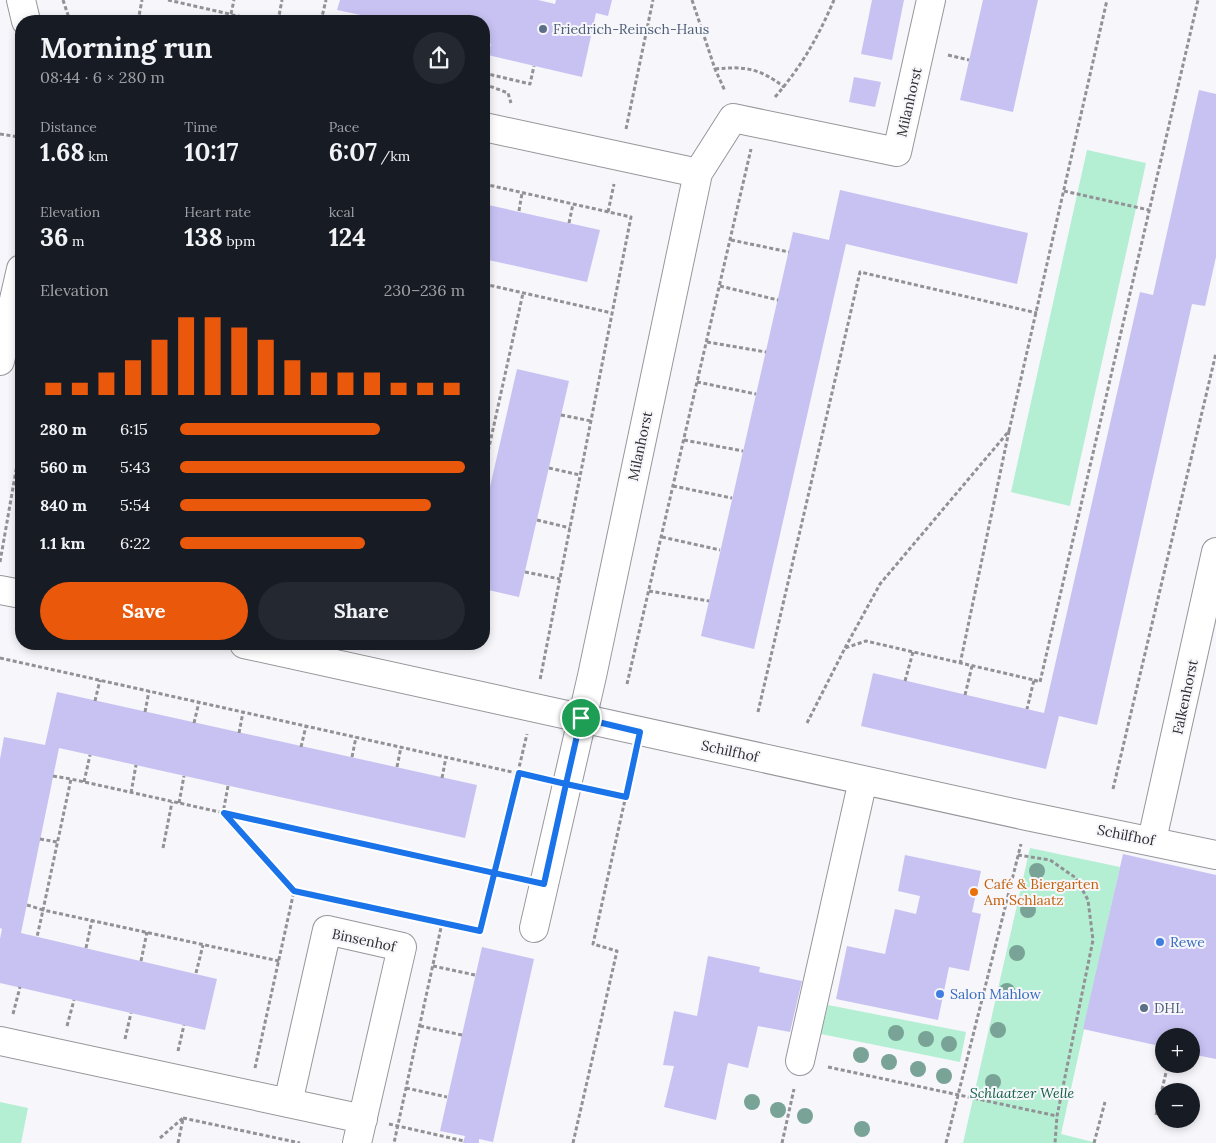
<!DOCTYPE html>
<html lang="en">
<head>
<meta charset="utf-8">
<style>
  :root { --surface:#171b24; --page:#242831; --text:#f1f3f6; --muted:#9ea1a6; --accent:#ea580c }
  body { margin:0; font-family:Lora,serif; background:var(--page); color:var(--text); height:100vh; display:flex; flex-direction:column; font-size:19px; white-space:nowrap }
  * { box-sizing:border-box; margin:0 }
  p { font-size:16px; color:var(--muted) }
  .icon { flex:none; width:28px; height:28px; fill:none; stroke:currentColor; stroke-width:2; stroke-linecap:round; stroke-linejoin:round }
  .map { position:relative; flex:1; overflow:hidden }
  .details { position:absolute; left:15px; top:15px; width:475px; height:635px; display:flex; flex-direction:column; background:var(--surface); border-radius:20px; box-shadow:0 2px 8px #0003 }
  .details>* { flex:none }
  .buttons { position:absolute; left:1155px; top:1028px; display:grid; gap:10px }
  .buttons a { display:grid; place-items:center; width:45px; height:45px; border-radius:50%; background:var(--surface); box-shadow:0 2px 8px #0003; font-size:25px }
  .pin { position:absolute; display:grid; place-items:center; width:42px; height:42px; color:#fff; margin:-21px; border:2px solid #fff; border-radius:50%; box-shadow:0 1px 5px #0007 }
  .round { display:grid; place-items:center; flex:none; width:52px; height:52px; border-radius:26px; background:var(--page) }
  .summary { display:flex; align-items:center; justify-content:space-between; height:85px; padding:0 25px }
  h1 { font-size:28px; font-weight:700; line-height:38px }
  .metrics { display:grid; grid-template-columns:repeat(3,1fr); gap:8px; height:85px; padding:5px 25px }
  .metrics div { display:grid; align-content:center }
  .metrics b { font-size:25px; font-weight:700 }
  .metrics small { font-size:14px; font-weight:400 }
  .metrics p { font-size:14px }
  .chart { height:140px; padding:10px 25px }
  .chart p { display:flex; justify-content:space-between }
  .chart svg { width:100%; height:90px; margin-top:5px; stroke:var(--accent); stroke-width:6 }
  .cta { display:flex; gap:10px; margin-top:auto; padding:10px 25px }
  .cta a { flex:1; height:58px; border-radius:30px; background:var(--accent); color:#fff; font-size:20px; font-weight:700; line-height:58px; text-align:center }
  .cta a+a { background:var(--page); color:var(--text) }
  ul { padding:0 25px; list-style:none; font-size:16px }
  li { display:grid; grid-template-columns:80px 60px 1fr; align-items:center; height:38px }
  li i { height:12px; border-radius:6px; background:var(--accent) }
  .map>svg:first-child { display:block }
  .green { fill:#b4efd3 }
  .building { fill:#c8c2f3 }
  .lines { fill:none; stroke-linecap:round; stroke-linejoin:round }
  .minor-casing { stroke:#97979b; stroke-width:30 }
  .path { stroke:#929296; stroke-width:3; stroke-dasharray:4 2.5; stroke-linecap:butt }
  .minor { stroke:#fff; stroke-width:28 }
  .tree { fill:#78a396 }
  .route-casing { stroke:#fff; stroke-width:10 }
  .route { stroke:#1a73e8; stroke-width:6 }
  .service-dot { fill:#5c6f8a; stroke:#f6f6fb; stroke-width:2 }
  .food-dot { fill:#e8710a; stroke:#f6f6fb; stroke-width:2 }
  .shop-dot { fill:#3f7fe0; stroke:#f6f6fb; stroke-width:2 }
  .labels { text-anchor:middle; stroke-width:4; stroke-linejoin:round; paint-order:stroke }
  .service-label { font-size:14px; fill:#4e5e75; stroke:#f6f6fb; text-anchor:start }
  .street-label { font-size:14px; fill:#2d2d2f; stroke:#f6f6fb }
  .food-label { font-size:14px; fill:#c56008; stroke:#f6f6fb; text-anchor:start }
  .shop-label { font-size:14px; fill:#366cbe; stroke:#f6f6fb; text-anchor:start }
  .park-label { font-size:14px; font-style:italic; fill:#115f44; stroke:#f6f6fb }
</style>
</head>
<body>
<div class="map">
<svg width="1216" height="1143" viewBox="0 0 1216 1143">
  <rect width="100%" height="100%" fill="#f6f6fb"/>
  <!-- green -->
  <path class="green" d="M 1087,150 L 1146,163 L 1070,506 L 1011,492 Z
    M 1030,848 L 1120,867 L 1061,1134 L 1097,1143 L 963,1143 Z
    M 828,1005 L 966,1032 L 960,1062 L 821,1034 Z
    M 0,1102 L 28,1108 L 21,1143 L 0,1143 Z"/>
  <!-- building -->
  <path class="building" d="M 340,0 L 538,0 L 555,4 L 556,0 L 612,0 L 608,16 L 596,13 L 582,77 L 488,55 L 491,44 L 484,43 L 484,21 L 389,21 L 337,10 Z
    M 872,0 L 904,0 L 892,60 L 861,54 Z
    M 983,0 L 1038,0 L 1013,112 L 960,100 Z
    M 854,77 L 881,82 L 875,107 L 849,102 Z
    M 1199,90 L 1216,94 L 1216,257 L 1205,306 L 1192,304 L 1097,725 L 1059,716 L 1046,769 L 861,726 L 873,673 L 1044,713 L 1140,292 L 1153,295 Z
    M 840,190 L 1028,233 L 1017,284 L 846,244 L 754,649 L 701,636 L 793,232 L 829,240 Z
    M 484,204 L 600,230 L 587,282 L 484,259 Z
    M 517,369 L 569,381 L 519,597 L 484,589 L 484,513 Z
    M 57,692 L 477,785 L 465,838 L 59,748 L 21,933 L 217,979 L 205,1030 L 0,983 L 0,939 L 2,929 L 0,928 L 0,759 L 4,737 L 45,745 Z
    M 1123,854 L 1216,875 L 1216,1059 L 1191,1054 L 1191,1036 L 1164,1036 L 1164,1047 L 1083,1029 Z
    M 905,855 L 981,871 L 972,912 L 981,914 L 969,971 L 949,967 L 938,1020 L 836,999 L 847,946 L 885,954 L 895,909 L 916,914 L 920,896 L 898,891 Z
    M 482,947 L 534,959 L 493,1142 L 479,1139 L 479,1143 L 463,1143 L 465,1136 L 440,1131 Z
    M 708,956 L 760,967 L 759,972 L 802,981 L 790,1032 L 758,1026 L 748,1068 L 728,1063 L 716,1120 L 664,1107 L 674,1066 L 663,1065 L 674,1011 L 697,1016 Z"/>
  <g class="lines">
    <!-- minor casing -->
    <g class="minor-casing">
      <path id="minor" d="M 21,0 L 26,21
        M 484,127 L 698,173
        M 0,361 L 21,269
        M 0,590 L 21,594
        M 244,644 L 1027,816 L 1216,855
        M 1152,840 L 1216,552
        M 534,928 L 592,676 L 698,173 L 733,118 L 897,152 L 931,0
        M 0,1041 L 363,1119
        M 800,1061 L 863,780
        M 288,1103 L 327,930 L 402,947 L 357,1143"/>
    </g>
    <!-- path -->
    <path class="path" d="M 63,0 L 70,21
      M 168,0 L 260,21
      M 692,0 L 715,69 L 725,91
      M 231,14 L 234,0
      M 138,21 L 142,0
      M 278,21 L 282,0
      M 321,21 L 326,0
      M 948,55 L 969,60
      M 715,69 C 745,66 759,68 784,87
      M 484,73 L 530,84 L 534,66
      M 484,84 L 508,93 L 511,103
      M 775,97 C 802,66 818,37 834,0
      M 626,129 L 653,0
      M 0,134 L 19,137
      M 484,184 L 631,217 L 540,680
      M 1064,191 L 1149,210
      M 519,211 L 522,193
      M 608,212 L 614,184
      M 569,223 L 573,204
      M 731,240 L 789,252
      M 484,284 L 612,313
      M 720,286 L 778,300
      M 707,342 L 766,352
      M 697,382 L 756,394
      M 561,415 L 591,421
      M 1009,431 L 1107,0
      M 684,440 L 743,451
      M 549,468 L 580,475
      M 484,470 L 523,293
      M 673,486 L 732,498
      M 537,520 L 570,528
      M 662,537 L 720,550
      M 0,562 L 18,459 L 21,452
      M 525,572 L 560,579
      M 649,591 L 709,601
      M 845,648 L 880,584 L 1009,431 L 960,664
      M 0,658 L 539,778
      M 1034,680 L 1040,682 L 1198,0
      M 905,681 L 913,652
      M 627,684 L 751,149
      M 965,695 L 972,666
      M 95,701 L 100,680
      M 145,712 L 149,691
      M 758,712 L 860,272 L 1037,313
      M 194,723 L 199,702
      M 807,723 L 845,648 L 866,641 L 1034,680 L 1027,709
      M 239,733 L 243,712
      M 301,747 L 306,726
      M 352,757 L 356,737
      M 397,767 L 401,747
      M 53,776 L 71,779
      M 442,778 L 446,757
      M 84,782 L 90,755
      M 228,786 L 223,813 L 294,891
      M 1113,789 L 1216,353
      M 594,790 L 626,797
      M 131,793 L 136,765
      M 179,803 L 184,776
      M 40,839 L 57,842
      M 163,848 L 172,802
      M 1018,855 L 1050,860 L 1076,878 L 1088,900 L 1093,940 L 1057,1116 L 1055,1143
      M 27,905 L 43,910 L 37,937
      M 442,923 L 480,931 L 527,734
      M 86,948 L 92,920
      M 141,961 L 147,932
      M 279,961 L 43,910 L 71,779 L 517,878
      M 433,966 L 475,975
      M 196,973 L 203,945
      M 13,1014 L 20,987
      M 67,1026 L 74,1000
      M 420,1026 L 462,1035
      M 1174,1036 L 1176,1028
      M 125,1039 L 131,1013
      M 178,1051 L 184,1025
      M 828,1067 L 1057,1116
      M 255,1068 L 294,891 L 442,923 L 394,1143
      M 406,1088 L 447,1097
      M 1156,1115 L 1168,1064
      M 183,1118 L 300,1143
      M 389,1124 L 464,1141
      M 160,1138 L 183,1118
      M 178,1143 L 183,1119
      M 573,1143 L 617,951 L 593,944 L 634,759
      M 782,1143 L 794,1089
      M 946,1143 L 1021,844
      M 1094,1143 L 1105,1102"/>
    <!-- minor -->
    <use href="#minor" class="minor"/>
  </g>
  <!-- trees -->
  <g class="tree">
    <circle cx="1037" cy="871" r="8"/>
    <circle cx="1028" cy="910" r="8"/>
    <circle cx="1017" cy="953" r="8"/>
    <circle cx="1007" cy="991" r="8"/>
    <circle cx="998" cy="1030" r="8"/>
    <circle cx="896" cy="1033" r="8"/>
    <circle cx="926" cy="1039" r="8"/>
    <circle cx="949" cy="1044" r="8"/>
    <circle cx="861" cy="1055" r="8"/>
    <circle cx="889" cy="1062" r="8"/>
    <circle cx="918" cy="1069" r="8"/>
    <circle cx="944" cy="1076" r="8"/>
    <circle cx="993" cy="1082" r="8"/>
    <circle cx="752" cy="1102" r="8"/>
    <circle cx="778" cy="1110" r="8"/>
    <circle cx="805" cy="1116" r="8"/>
    <circle cx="862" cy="1129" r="8"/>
  </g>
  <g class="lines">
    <!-- route casing -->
    <g class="route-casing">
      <path id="route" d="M 581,718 L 566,784 L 519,773 L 480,931 L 294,891 L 224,813 L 544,884 L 566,784 L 626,797 L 640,732 L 581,718"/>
    </g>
    <!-- route -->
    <use href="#route" class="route"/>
  </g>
  <!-- markers -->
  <g class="service-dot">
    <circle cx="543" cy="29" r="5"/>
    <circle cx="1144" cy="1008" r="5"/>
  </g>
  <circle class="food-dot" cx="974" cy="892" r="5"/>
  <g class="shop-dot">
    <circle cx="1160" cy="942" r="5"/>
    <circle cx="940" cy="994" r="5"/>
  </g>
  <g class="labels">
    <!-- service labels -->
    <g class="service-label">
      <text x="553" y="34">Friedrich-Reinsch-Haus</text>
      <text x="1154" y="1013">DHL</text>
    </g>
    <!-- street labels -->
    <g class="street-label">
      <text transform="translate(909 102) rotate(-77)" y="5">Milanhorst</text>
      <text transform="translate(640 446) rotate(-78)" y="5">Milanhorst</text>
      <text transform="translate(1185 697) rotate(-78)" y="5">Falkenhorst</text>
      <text transform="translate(730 751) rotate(12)" y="5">Schilfhof</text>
      <text transform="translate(1126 835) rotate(11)" y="5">Schilfhof</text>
      <text transform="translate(364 940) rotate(12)" y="5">Binsenhof</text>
    </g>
    <!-- food labels -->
    <g class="food-label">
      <text x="984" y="889">Café &amp; Biergarten<tspan x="984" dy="16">Am Schlaatz</tspan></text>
    </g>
    <!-- shop labels -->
    <g class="shop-label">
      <text x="1170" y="947">Rewe</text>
      <text x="950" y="999">Salon Mahlow</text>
    </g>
    <!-- park labels -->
    <g class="park-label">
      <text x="1022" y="1098">Schlaatzer Welle</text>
    </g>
  </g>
</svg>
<div class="buttons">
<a>+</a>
<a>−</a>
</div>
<div class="pin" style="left:581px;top:718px;background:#1e9e55"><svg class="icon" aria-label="arrive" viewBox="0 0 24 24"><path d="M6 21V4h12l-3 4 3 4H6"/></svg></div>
<section class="details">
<div class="summary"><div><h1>Morning run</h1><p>08:44 · 6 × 280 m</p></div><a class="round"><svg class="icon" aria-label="share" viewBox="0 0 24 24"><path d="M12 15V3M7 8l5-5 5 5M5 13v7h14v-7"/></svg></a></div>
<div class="metrics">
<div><p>Distance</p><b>1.68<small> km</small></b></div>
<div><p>Time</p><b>10:17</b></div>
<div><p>Pace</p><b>6:07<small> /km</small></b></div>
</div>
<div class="metrics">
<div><p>Elevation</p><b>36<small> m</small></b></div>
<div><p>Heart rate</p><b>138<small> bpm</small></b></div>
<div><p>kcal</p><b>124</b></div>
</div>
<div class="chart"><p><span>Elevation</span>230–236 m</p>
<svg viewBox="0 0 160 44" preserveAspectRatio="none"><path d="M5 44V38M15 44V38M25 44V33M35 44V27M45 44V17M55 44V6M65 44V6M75 44V11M85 44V17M95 44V27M105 44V33M115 44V33M125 44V33M135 44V38M145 44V38M155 44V38"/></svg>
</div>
<ul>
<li><b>280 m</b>6:15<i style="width:70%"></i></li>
<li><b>560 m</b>5:43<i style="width:100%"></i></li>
<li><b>840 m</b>5:54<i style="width:88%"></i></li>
<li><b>1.1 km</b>6:22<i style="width:65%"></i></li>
</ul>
<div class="cta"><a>Save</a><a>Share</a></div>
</section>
</div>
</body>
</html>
